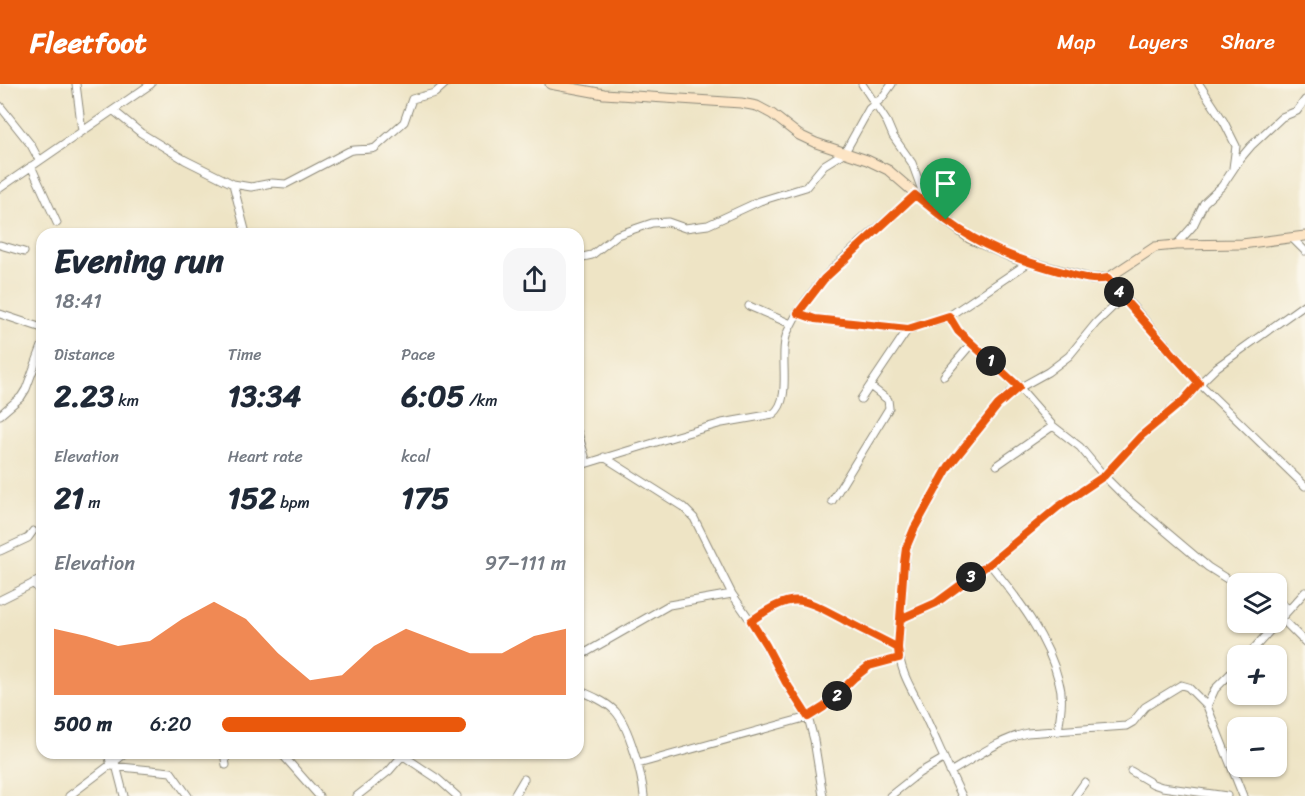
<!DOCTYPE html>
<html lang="en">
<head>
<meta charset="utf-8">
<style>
  :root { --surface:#fff; --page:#f6f6f7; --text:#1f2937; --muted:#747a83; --accent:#ea580c }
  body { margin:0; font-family:Sriracha,sans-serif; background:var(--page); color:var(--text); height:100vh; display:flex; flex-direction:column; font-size:22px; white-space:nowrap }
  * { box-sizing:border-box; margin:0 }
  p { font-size:20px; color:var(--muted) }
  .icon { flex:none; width:33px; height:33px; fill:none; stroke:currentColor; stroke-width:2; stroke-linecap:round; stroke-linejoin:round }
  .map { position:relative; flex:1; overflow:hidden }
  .drawer { position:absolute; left:36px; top:144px; width:548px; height:531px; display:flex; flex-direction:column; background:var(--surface); border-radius:18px; box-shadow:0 2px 4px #0004 }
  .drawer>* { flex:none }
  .buttons { position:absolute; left:1227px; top:489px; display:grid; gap:12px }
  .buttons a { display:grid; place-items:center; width:60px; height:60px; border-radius:12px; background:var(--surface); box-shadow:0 2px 4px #0004; font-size:30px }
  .pin { position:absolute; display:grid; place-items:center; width:51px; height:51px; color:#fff; margin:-62px -26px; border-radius:50% 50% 50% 0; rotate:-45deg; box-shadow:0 0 6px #0007 }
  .pin .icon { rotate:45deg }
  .km { position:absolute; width:30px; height:30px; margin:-15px; border-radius:50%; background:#222; color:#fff; font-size:16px; line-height:30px; text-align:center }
  .round { display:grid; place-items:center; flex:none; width:63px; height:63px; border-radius:18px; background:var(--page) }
  .head { display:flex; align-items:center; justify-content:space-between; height:102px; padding:0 18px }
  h1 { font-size:33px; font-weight:700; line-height:45px }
  .figures { display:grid; grid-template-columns:repeat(3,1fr); gap:9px; height:102px; padding:6px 18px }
  .figures div { display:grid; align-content:center }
  .figures b { font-size:30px; font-weight:700 }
  .figures small { font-size:16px; font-weight:400 }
  .figures p { font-size:16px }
  .chart { height:168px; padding:12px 18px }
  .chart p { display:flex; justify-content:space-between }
  .chart svg { width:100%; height:108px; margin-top:6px; fill:var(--accent); opacity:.7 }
  ul { padding:0 18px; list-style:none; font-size:20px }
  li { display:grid; grid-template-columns:96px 72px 1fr; align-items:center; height:45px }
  li i { height:15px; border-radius:8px; background:var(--accent) }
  header { display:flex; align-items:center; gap:36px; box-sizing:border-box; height:84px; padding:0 30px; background:var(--accent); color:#fff }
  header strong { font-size:28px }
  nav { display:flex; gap:33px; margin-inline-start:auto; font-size:21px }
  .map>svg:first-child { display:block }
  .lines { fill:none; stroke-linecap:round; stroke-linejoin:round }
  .street-casing { stroke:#8c8878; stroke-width:9 }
  .secondary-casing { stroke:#8c8878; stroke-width:11 }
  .street { stroke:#fff; stroke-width:7 }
  .secondary { stroke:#fde5c5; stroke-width:9 }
  .route-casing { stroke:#fff; stroke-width:12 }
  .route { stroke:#ea580c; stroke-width:8 }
</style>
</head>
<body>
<header>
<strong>Fleetfoot</strong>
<nav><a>Map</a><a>Layers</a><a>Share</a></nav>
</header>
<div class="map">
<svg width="1305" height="712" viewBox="0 0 1305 712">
  <rect width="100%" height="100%" fill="#fbf7ec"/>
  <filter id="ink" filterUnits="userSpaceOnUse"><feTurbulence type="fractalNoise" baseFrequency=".0167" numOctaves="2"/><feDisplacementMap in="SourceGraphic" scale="12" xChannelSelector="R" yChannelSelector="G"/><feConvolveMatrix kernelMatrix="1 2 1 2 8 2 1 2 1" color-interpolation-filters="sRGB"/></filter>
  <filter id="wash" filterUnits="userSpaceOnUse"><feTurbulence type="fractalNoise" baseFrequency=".008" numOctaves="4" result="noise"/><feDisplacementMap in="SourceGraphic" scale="24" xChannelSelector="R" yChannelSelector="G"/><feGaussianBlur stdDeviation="1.35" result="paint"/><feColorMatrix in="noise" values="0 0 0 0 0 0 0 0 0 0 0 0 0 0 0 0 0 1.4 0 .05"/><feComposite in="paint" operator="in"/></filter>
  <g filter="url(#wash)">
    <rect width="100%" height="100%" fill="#eee4c5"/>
  </g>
  <g filter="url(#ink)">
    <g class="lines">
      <!-- street casing -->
      <g class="street-casing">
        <path id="street" d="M 76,0 L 82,47
          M 862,0 L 887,38 L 893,52 L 912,79 L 923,109 L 924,118
          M 1199,0 L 1224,38 L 1236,62 L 1233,84
          M 0,22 L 31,61 L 39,76
          M 114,27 L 141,49 L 185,76 L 233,100 L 251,103 L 272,99 L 286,100 L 349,67 C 359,64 367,67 375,64 L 404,38 L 412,15 L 435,9 L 445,0
          M 31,82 L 57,139
          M 233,100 L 246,150
          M 0,104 L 151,0
          M 1292,154 L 1305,167
          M 0,161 L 24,168
          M 1176,161 L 1193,142 L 1204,119 L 1222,102 L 1240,75 L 1251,62 L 1282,33 L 1297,27 L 1305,16
          M 578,174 L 592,171 L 617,151 L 652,139 L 668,138 L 685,144 L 708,141 L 760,117 L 806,103 L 824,81 L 845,68 L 869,25 L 882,14 L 892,0
          M 1108,194 L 1199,299 L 1305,402
          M 749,222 L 791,240
          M 798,229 L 815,235 L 908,245 L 949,232 L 1028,179
          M 0,230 L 42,244
          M 949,232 L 958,247 L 1019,303 L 1053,342 L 1080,363 L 1104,392 L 1124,412 L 1208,483 L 1227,495 L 1240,500
          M 944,292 L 972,259
          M 861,315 L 908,245
          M 0,331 L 21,313 L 26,305 L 42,262
          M 578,349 L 587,379
          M 604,373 L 683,423 L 694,434 L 732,510 L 757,546 L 785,597 L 808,633 L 814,656 L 823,712
          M 997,381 L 1053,342
          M 578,382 L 673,353 L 722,339 L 773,330 C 794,314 777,270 788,247 C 814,190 871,152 915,111
          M 832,417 L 889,324 L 888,316 L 870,302
          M 0,467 L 28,454 L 33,447
          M 989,479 C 1018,515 1048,553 1059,598 C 1064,614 1060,632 1058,648
          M 33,499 L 42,509
          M 0,516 L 42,495
          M 1276,516 L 1289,525
          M 1281,534 L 1305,558
          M 900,535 L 936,519 L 989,479 L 1058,423 L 1104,392 L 1141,352 L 1183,316 L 1217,283 L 1305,220
          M 751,537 C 794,507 801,513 844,536 C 862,546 880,554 898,564
          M 1247,572 L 1305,508
          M 578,573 L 669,521 L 732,510
          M 1238,582 L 1215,605 L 1207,622 L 1243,712
          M 578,606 C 590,611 605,617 615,627 C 629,642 642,691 644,712
          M 108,669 L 111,682 L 171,688 L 188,712
          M 224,669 L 226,681
          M 281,669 L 319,712
          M 399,669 L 438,695 L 457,712
          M 638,680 L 808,633 L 824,623 L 855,593 L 869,582 L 899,574
          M 116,681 L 124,712
          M 1131,687 L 1153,700 L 1162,703 L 1227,712
          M 950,688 C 975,674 998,656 1027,649 L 1126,642 L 1133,638 L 1145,623 L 1181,601 L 1188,603 L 1207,622
          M 69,712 L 126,669
          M 357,712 L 389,687 L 402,672
          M 514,712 L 524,695
          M 890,712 L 919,689 L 943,675
          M 962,712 C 948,685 937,657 924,630 C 912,604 902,594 898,564 L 906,464 L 914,445 L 949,382 L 998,321 L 1010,309 L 1048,288 L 1069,272 L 1096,239 L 1123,213
          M 1075,712 L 1085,698"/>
      </g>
      <!-- secondary casing -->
      <g class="secondary-casing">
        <path id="secondary" d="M 550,0 L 604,10 L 741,19 L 757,22 L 772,30 L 799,51 L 816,59 L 867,76 L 888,86 L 946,136 L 969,154 L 1014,174 L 1091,195 L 1108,194 L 1155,163 L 1176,161 L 1242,160 L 1305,152"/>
      </g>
      <!-- street -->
      <use href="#street" class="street"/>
      <!-- secondary -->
      <use href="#secondary" class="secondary"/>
    </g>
  </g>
  <g class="lines" filter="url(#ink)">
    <!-- route casing -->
    <g class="route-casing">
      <path id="route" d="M 946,136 L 915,111 L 824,195 L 798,229 L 815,235 L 908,245 L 949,232 L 958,247 L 1019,303 L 998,321 L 949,382 L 914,445 L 906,464 L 904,479 L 898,564 L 899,574 L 869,582 L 855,593 L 824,623 L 808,633 L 785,597 L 766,561 L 751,537 C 794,507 801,513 844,536 C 862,546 880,554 898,564 L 900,535 L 936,519 L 989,480 L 1058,423 L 1104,392 L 1141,352 L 1184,316 L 1199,299 L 1122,213 L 1108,194 C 1091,198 1075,191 1059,187 C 1015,175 982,163 946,136"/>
    </g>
    <!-- route -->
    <use href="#route" class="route"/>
  </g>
</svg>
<div class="buttons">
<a><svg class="icon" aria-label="layers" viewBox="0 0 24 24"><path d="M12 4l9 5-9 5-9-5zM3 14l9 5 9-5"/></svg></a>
<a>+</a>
<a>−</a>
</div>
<div class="pin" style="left:946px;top:136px;background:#1e9e55"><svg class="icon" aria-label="arrive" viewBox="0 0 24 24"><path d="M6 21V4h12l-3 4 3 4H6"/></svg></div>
<b class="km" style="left:991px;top:277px">1</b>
<b class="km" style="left:837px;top:612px">2</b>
<b class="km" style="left:971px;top:493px">3</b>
<b class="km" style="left:1119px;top:208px">4</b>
<section class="drawer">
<div class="head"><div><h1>Evening run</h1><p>18:41</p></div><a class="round"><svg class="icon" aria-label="share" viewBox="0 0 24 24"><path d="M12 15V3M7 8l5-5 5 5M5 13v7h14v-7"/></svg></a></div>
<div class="figures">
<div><p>Distance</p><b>2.23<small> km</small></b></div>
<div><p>Time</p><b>13:34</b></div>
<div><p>Pace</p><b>6:05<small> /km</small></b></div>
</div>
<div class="figures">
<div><p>Elevation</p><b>21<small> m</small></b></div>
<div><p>Heart rate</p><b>152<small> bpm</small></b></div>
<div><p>kcal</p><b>175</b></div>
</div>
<div class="chart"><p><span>Elevation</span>97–111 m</p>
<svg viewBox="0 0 160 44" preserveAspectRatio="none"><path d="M0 44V17L10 20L20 24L30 22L40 13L50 6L60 13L70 27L80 38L90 36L100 24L110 17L120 22L130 27L140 27L150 20L160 17V44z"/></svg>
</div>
<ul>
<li><b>500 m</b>6:20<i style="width:71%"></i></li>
</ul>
</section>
</div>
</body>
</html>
